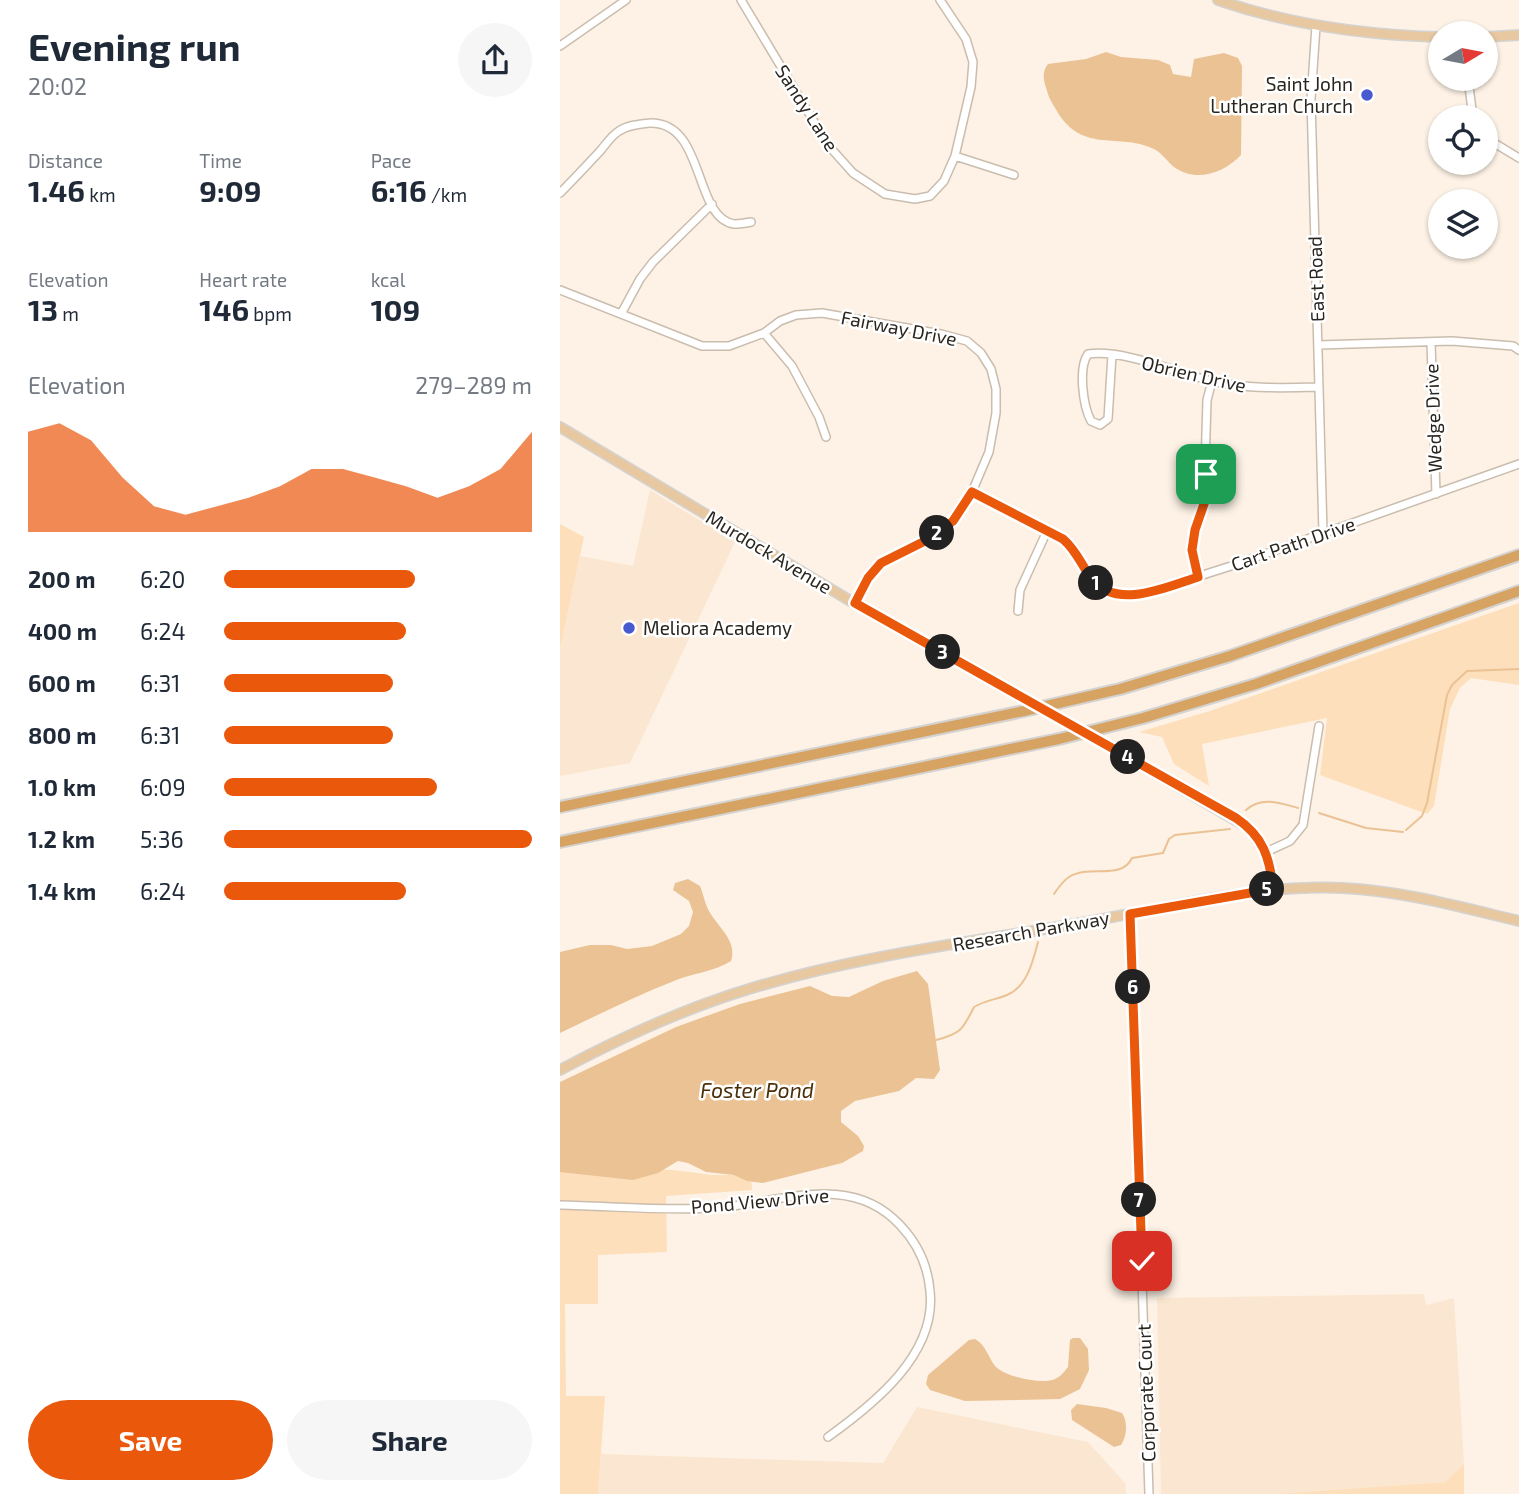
<!DOCTYPE html>
<html lang="en">
<head>
<meta charset="utf-8">
<style>
  :root { --surface:#fff; --page:#f6f6f7; --text:#1f2937; --muted:#747a83; --accent:#ea580c }
  body { margin:0; font-family:"Exo 2",sans-serif; background:var(--page); color:var(--text); height:100vh; display:flex; flex-direction:column; font-size:26px; white-space:nowrap }
  * { box-sizing:border-box; margin:0 }
  p { font-size:23px; color:var(--muted) }
  .icon { flex:none; width:38px; height:38px; fill:none; stroke:currentColor; stroke-width:2; stroke-linecap:round; stroke-linejoin:round }
  .map { position:relative; flex:1; overflow:hidden }
  .side { display:flex; flex-direction:column; background:var(--surface); width:560px }
  .side>* { flex:none }
  .needle { width:46px; rotate:80deg }
  .fabs { position:absolute; left:868px; top:21px; display:grid; gap:14px }
  .fabs a { display:grid; place-items:center; width:70px; height:70px; border-radius:50%; background:var(--surface); box-shadow:0 2px 5px #0004; font-size:35px }
  .pin { position:absolute; display:grid; place-items:center; width:60px; height:60px; color:#fff; margin:-30px; border-radius:14px; box-shadow:0 4px 10px #0006 }
  .km { position:absolute; width:35px; height:35px; margin:-18px; border-radius:50%; background:#222; color:#fff; font-size:19px; line-height:35px; text-align:center }
  .round { display:grid; place-items:center; flex:none; width:74px; height:74px; border-radius:37px; background:var(--page) }
  .headline { display:flex; align-items:center; justify-content:space-between; height:119px; padding:0 28px }
  h1 { font-size:38px; font-weight:700; line-height:52px }
  .metrics { display:grid; grid-template-columns:repeat(3,1fr); gap:10px; height:119px; padding:7px 28px }
  .metrics div { display:grid; align-content:center }
  .metrics b { font-size:30px; font-weight:700 }
  .metrics small { font-size:19px; font-weight:400 }
  .metrics p { font-size:19px }
  .chart { height:196px; padding:14px 28px }
  .chart p { display:flex; justify-content:space-between }
  .chart svg { width:100%; height:126px; margin-top:7px; fill:var(--accent); opacity:.7 }
  .cta { display:flex; gap:14px; margin-top:auto; padding:14px 28px }
  .cta a { flex:1; height:80px; border-radius:42px; background:var(--accent); color:#fff; font-size:28px; font-weight:700; line-height:80px; text-align:center }
  .cta a+a { background:var(--page); color:var(--text) }
  ul { padding:0 28px; list-style:none; font-size:23px }
  li { display:grid; grid-template-columns:112px 84px 1fr; align-items:center; height:52px }
  li i { height:18px; border-radius:9px; background:var(--accent) }
  main { display:flex; flex:1; min-height:0 }
  .map>svg:first-child { display:block }
  .built { fill:#fbe7d1 }
  .green { fill:#fedfbb }
  .water { fill:#eac294 }
  .lines { fill:none; stroke-linecap:round; stroke-linejoin:round }
  .stream { stroke:#eac294; stroke-width:2 }
  .minor-casing { stroke:#cabdae; stroke-width:10 }
  .major-casing { stroke:#d4d3d2; stroke-width:12 }
  .highway-casing { stroke:#d4d3d2; stroke-width:14 }
  .minor { stroke:#fff; stroke-width:7 }
  .major { stroke:#e7c8a1; stroke-width:9 }
  .highway { stroke:#d7a363; stroke-width:10 }
  .major-bridge-casing { stroke:#d4d3d2; stroke-width:12; stroke-linecap:butt }
  .major-bridge { stroke:#e7c8a1; stroke-width:9 }
  .route-casing { stroke:#fff; stroke-width:14 }
  .route { stroke:#ea580c; stroke-width:9 }
  .poi-dot { fill:#485acf; stroke:#fff; stroke-width:2.5 }
  .labels { text-anchor:middle; stroke-width:5; stroke-linejoin:round; paint-order:stroke }
  .poi-label { font-size:19px; fill:#2a251f; stroke:#fff; text-anchor:end }
  .street-label { font-size:19px; fill:#2a251f; stroke:#fff }
  .water-label { font-size:21px; font-style:italic; fill:#492e08; stroke:#fff }
</style>
</head>
<body>
<main>
<section class="side">
<div class="headline"><div><h1>Evening run</h1><p>20:02</p></div><a class="round"><svg class="icon" aria-label="share" viewBox="0 0 24 24"><path d="M12 15V3M7 8l5-5 5 5M5 13v7h14v-7"/></svg></a></div>
<div class="metrics">
<div><p>Distance</p><b>1.46<small> km</small></b></div>
<div><p>Time</p><b>9:09</b></div>
<div><p>Pace</p><b>6:16<small> /km</small></b></div>
</div>
<div class="metrics">
<div><p>Elevation</p><b>13<small> m</small></b></div>
<div><p>Heart rate</p><b>146<small> bpm</small></b></div>
<div><p>kcal</p><b>109</b></div>
</div>
<div class="chart"><p><span>Elevation</span>279–289 m</p>
<svg viewBox="0 0 160 44" preserveAspectRatio="none"><path d="M0 44V9L10 6L20 12L30 25L40 35L50 38L60 35L70 32L80 28L90 22L100 22L110 25L120 28L130 32L140 28L150 22L160 9V44z"/></svg>
</div>
<ul>
<li><b>200 m</b>6:20<i style="width:62%"></i></li>
<li><b>400 m</b>6:24<i style="width:59%"></i></li>
<li><b>600 m</b>6:31<i style="width:55%"></i></li>
<li><b>800 m</b>6:31<i style="width:55%"></i></li>
<li><b>1.0 km</b>6:09<i style="width:69%"></i></li>
<li><b>1.2 km</b>5:36<i style="width:100%"></i></li>
<li><b>1.4 km</b>6:24<i style="width:59%"></i></li>
</ul>
<div class="cta"><a>Save</a><a>Share</a></div>
</section>
<div class="map">
<svg width="959" height="1494" viewBox="0 0 959 1494">
  <rect width="100%" height="100%" fill="#fdf2e5"/>
  <!-- built -->
  <path class="built" d="M 90,490 L 175,542 L 70,763 L 0,776 L 0,649 L 20,556 L 73,566 Z
    M 864,1294 L 866,1305 L 894,1298 L 904,1464 L 885,1482 L 714,1494 L 601,1494 L 597,1298 Z
    M 357,1407 L 528,1442 L 565,1483 L 566,1494 L 38,1494 L 41,1454 L 323,1463 Z"/>
  <!-- green -->
  <path class="green" d="M 0,524 L 24,537 L 0,649 Z
    M 959,603 L 959,685 L 911,678 L 900,688 L 890,709 L 874,806 L 867,814 L 760,775 L 767,718 L 642,744 L 649,786 L 614,764 L 602,737 L 579,732 L 650,711 Z
    M 0,1165 L 113,1170 L 153,1175 L 191,1175 L 192,1190 L 106,1196 L 107,1252 L 38,1255 L 38,1304 L 5,1304 L 6,1396 L 45,1396 L 38,1494 L 0,1494 Z
    M 904,1464 L 904,1494 L 714,1494 L 885,1482 Z"/>
  <!-- water -->
  <path class="water" d="M 546,52 L 561,57 L 598,60 L 610,65 L 613,74 L 631,77 L 634,59 L 664,53 L 678,58 L 682,66 L 681,155 C 664,173 636,183 614,167 C 608,162 602,153 594,149 C 559,132 524,154 498,113 C 495,107 490,101 488,94 C 485,84 480,74 488,64 L 526,59 Z
    M 128,879 L 140,886 C 143,893 144,900 147,907 C 156,927 178,939 171,961 C 153,972 133,973 114,981 C 75,996 38,1015 0,1033 L 0,952 L 30,945 L 51,945 L 67,949 L 92,946 L 121,934 L 129,926 L 133,912 L 129,901 L 113,890 L 115,883 Z
    M 357,971 L 368,984 L 380,1070 L 374,1079 L 356,1078 L 339,1091 L 295,1101 L 281,1111 L 281,1122 L 298,1136 L 304,1146 L 303,1151 L 282,1163 L 203,1183 L 187,1181 L 174,1175 L 146,1172 L 128,1163 L 118,1161 L 98,1173 L 73,1180 L 0,1172 L 0,1082 L 116,1027 L 180,1004 L 250,986 L 272,996 L 289,997 L 323,981 Z
    M 513,1338 L 520,1338 L 528,1349 L 529,1370 L 520,1389 L 500,1399 L 405,1401 L 370,1390 L 366,1384 L 368,1375 L 409,1340 L 415,1339 C 426,1345 428,1357 435,1366 C 445,1377 482,1385 495,1379 C 500,1377 504,1372 508,1367 L 510,1340 Z
    M 517,1404 L 546,1408 L 562,1413 C 568,1422 567,1436 561,1445 L 554,1447 L 512,1420 L 511,1410 Z"/>
  <g class="lines">
    <!-- stream -->
    <path class="stream" d="M 686,810 C 702,796 720,803 738,808
      M 759,813 L 806,828 L 843,832
      M 846,830 L 862,816 L 867,803 L 887,695 L 892,685 L 907,671 L 959,669
      M 494,894 C 498,888 503,881 509,877 C 530,864 561,881 572,858 L 603,853 L 609,839 L 615,835 L 670,829
      M 376,1040 C 401,1034 403,1029 414,1007 C 426,1000 435,1000 447,995 C 467,987 473,961 478,942"/>
    <!-- minor casing -->
    <g class="minor-casing">
      <path id="minor" d="M 181,0 L 268,145 L 293,173 L 325,194 L 355,199 L 370,196 L 384,181 L 395,156 L 411,87 L 413,62 L 406,39 L 380,0
        M 756,26 L 751,99 L 763,533
        M 0,46 L 66,0
        M 908,79 L 913,117
        M 926,138 L 959,158
        M 395,156 L 454,175
        M 0,193 C 14,179 27,165 41,150 C 46,144 52,135 59,131 C 68,125 80,124 90,123 C 146,122 133,218 174,224 C 179,224 186,223 191,222
        M 0,290 L 142,346 L 169,346 L 204,333 L 220,321 L 236,315 L 262,313 L 381,334 L 407,341 L 421,353 L 431,369 L 436,389 L 436,413 L 429,452 L 412,492 L 393,521 L 369,539 L 321,563 L 308,578 L 294,603
        M 61,314 L 80,279 L 93,262 L 152,204
        M 204,333 L 232,366 L 259,417 L 266,437
        M 871,342 L 876,494
        M 758,345 L 892,341 L 953,346 L 959,350
        M 552,355 L 548,419 L 540,425 L 531,421 C 523,406 518,368 528,354 C 566,349 618,374 656,382 C 690,389 724,388 759,387
        M 412,492 L 503,539 L 514,548 L 532,579 L 543,590 L 560,594 L 586,593 L 671,566 L 959,464
        M 638,577 L 632,550 L 635,530 L 644,501 L 647,400 L 652,381
        M 458,611 L 460,590 L 487,531
        M 706,852 L 730,841 L 743,825 L 759,726
        M 570,913 L 589,1494
        M 0,1205 C 51,1206 103,1211 154,1208 C 218,1204 289,1170 340,1225 C 358,1244 368,1266 370,1291 C 377,1354 314,1404 268,1437"/>
    </g>
    <!-- major casing -->
    <g class="major-casing">
      <path id="major" d="M 658,0 C 730,25 805,35 880,37
        M 926,37 L 959,35
        M 0,427 L 294,603 L 454,692
        M 552,748 L 689,828 L 706,852 L 713,889
        M 0,1070 C 60,1038 123,1009 189,989 C 297,956 410,942 521,923 C 608,908 694,884 783,888 C 843,891 900,907 959,921"/>
    </g>
    <!-- highway casing -->
    <g class="highway-casing">
      <path id="highway" d="M 0,807 L 464,711 L 560,689 L 670,656 L 959,555
        M 0,842 L 499,739 L 583,718 L 696,684 L 959,591"/>
    </g>
    <!-- minor -->
    <use href="#minor" class="minor"/>
    <!-- major -->
    <use href="#major" class="major"/>
    <!-- highway -->
    <use href="#highway" class="highway"/>
    <!-- major-bridge casing -->
    <g class="major-bridge-casing">
      <path id="major-bridge" d="M 454,692 L 552,748"/>
    </g>
    <!-- major-bridge -->
    <use href="#major-bridge" class="major-bridge"/>
  </g>
  <g class="lines">
    <!-- route casing -->
    <g class="route-casing">
      <path id="route" d="M 582,1261 L 570,914 L 713,889 C 710,858 703,836 676,818 L 295,603 L 308,578 L 321,563 L 369,539 L 393,521 L 412,492 L 503,539 C 516,550 521,564 531,578 C 556,611 607,587 638,577 L 632,550 L 635,530 L 645,501 L 646,474"/>
    </g>
    <!-- route -->
    <use href="#route" class="route"/>
  </g>
  <!-- markers -->
  <g class="poi-dot">
    <circle cx="807" cy="95" r="7"/>
    <circle cx="69" cy="628" r="7"/>
  </g>
  <g class="labels">
    <!-- poi labels -->
    <g class="poi-label">
      <text x="793" y="91">Saint John<tspan x="793" dy="22">Lutheran Church</tspan></text>
      <text x="83" y="635" text-anchor="start">Meliora Academy</text>
    </g>
    <!-- street labels -->
    <g class="street-label">
      <text transform="translate(247 108) rotate(57)" y="7">Sandy Lane</text>
      <text transform="translate(756 279) rotate(-92)" y="7">East Road</text>
      <text transform="translate(339 328) rotate(11)" y="7">Fairway Drive</text>
      <text transform="translate(634 374) rotate(13)" y="7">Obrien Drive</text>
      <text transform="translate(873 418) rotate(-92)" y="7">Wedge Drive</text>
      <text transform="translate(733 544) rotate(-19)" y="7">Cart Path Drive</text>
      <text transform="translate(209 552) rotate(31)" y="7">Murdock Avenue</text>
      <text transform="translate(471 931) rotate(-10)" y="7">Research Parkway</text>
      <text transform="translate(200 1201) rotate(-5)" y="7">Pond View Drive</text>
      <text transform="translate(586 1393) rotate(-92)" y="7">Corporate Court</text>
    </g>
    <!-- water labels -->
    <g class="water-label">
      <text x="197" y="1098">Foster Pond</text>
    </g>
  </g>
</svg>
<div class="fabs">
<a><svg class="needle" viewBox="-14 -14 28 28"><path d="M0-13l5 13h-10z" fill="#e53935"/><path d="M0 13l5-13h-10z" fill="#747a83"/></svg></a>
<a><svg class="icon" aria-label="locate" viewBox="0 0 24 24"><circle cx="12" cy="12" r="6"/><path d="M12 2v4M12 18v4M2 12h4M18 12h4"/></svg></a>
<a><svg class="icon" aria-label="layers" viewBox="0 0 24 24"><path d="M12 4l9 5-9 5-9-5zM3 14l9 5 9-5"/></svg></a>
</div>
<div class="pin" style="left:646px;top:474px;background:#1e9e55"><svg class="icon" aria-label="arrive" viewBox="0 0 24 24"><path d="M6 21V4h12l-3 4 3 4H6"/></svg></div>
<div class="pin" style="left:582px;top:1261px;background:#d93025"><svg class="icon" aria-label="check" viewBox="0 0 24 24"><path d="M5 12l5 5 9-10"/></svg></div>
<b class="km" style="left:536px;top:583px">1</b>
<b class="km" style="left:377px;top:533px">2</b>
<b class="km" style="left:383px;top:652px">3</b>
<b class="km" style="left:568px;top:757px">4</b>
<b class="km" style="left:707px;top:889px">5</b>
<b class="km" style="left:573px;top:987px">6</b>
<b class="km" style="left:579px;top:1200px">7</b>
</div>
</main>
</body>
</html>
